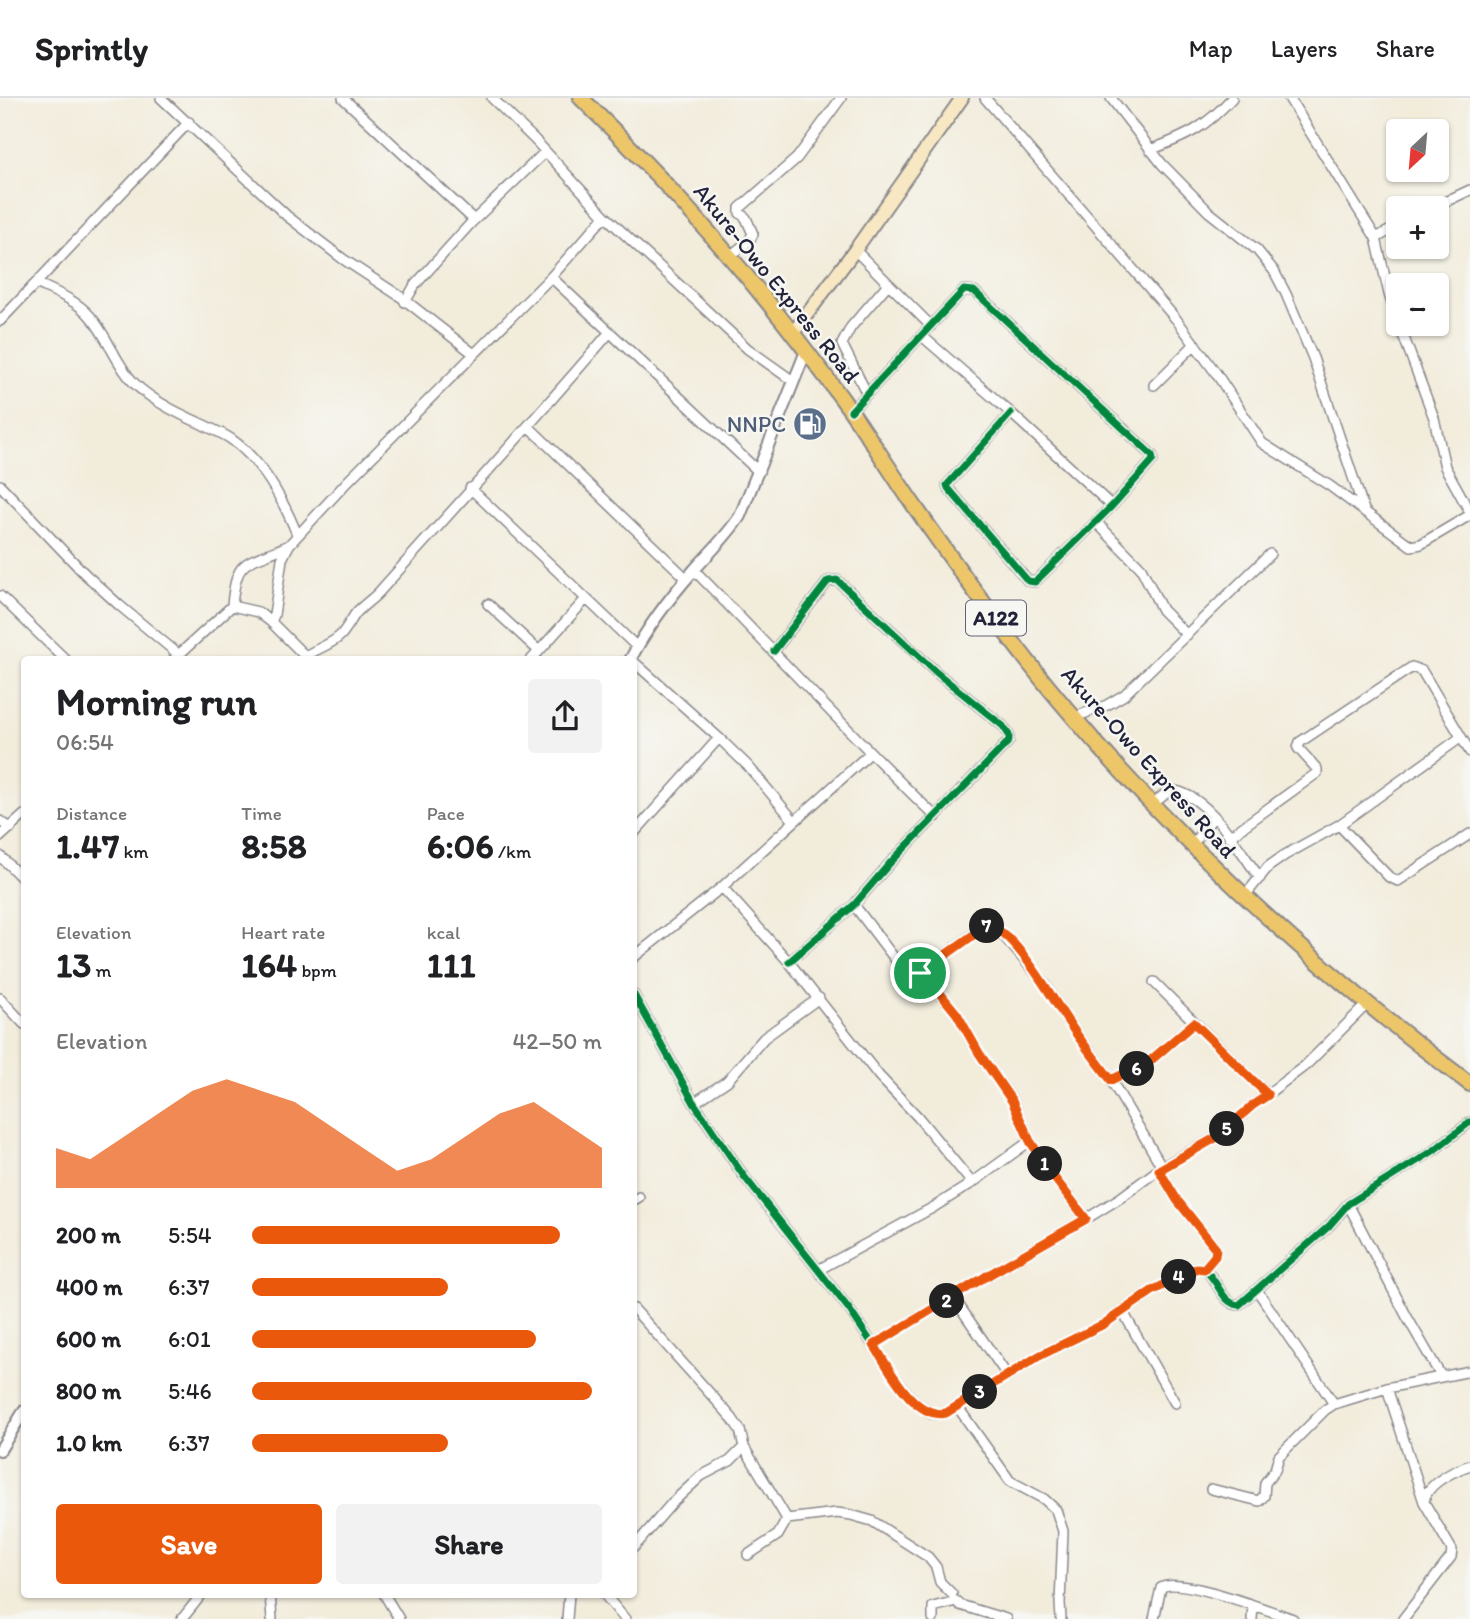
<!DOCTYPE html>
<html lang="en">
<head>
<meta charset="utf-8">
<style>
  :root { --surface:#fff; --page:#f2f2f2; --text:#202124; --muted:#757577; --line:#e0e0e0; --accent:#ea580c }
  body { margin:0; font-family:Itim,sans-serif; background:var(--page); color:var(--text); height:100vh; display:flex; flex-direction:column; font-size:26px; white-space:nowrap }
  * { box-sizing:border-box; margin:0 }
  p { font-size:23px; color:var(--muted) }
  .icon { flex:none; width:38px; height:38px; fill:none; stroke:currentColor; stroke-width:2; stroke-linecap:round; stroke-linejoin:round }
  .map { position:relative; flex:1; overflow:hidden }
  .sheet { position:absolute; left:21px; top:558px; width:616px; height:942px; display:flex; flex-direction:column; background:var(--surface); border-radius:7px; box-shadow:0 2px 5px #0004 }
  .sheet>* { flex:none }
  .needle { width:46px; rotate:206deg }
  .tools { position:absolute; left:1386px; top:21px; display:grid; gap:14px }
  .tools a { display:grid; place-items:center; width:63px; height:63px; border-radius:7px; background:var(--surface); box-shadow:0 2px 5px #0004; font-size:35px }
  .pin { position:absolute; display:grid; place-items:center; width:60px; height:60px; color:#fff; margin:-30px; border:4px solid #fff; border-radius:50%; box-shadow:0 2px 7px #0007 }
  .km { position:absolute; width:35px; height:35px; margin:-18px; border-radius:50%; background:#222; color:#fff; font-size:19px; line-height:35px; text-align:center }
  .round { display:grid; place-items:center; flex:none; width:74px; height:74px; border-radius:7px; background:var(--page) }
  .overview { display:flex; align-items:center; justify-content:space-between; height:119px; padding:0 35px }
  h1 { font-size:38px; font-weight:700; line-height:52px }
  .metrics { display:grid; grid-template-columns:repeat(3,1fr); gap:10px; height:119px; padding:7px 35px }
  .metrics div { display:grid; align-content:center }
  .metrics b { font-size:35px; font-weight:700 }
  .metrics small { font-size:19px; font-weight:400 }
  .metrics p { font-size:19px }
  .chart { height:196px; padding:14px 35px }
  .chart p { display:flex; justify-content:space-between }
  .chart svg { width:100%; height:126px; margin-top:7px; fill:var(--accent); opacity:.7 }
  .action { display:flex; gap:14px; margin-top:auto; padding:14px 35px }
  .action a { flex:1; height:80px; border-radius:7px; background:var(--accent); color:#fff; font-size:28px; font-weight:700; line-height:80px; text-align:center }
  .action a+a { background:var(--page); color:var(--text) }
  ul { padding:0 35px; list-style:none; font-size:23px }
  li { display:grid; grid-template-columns:112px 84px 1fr; align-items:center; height:52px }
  li i { height:18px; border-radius:9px; background:var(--accent) }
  header { display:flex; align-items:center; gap:42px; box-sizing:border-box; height:98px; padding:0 35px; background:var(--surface); border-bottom:2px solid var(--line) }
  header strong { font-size:33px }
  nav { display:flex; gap:38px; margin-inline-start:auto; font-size:24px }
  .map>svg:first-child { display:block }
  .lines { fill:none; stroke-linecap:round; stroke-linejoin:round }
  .minor-casing { stroke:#8a878b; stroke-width:12 }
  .tertiary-casing { stroke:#8a878b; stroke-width:14 }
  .secondary-casing { stroke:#8a878b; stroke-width:16 }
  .trunk-casing { stroke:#8a878b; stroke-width:18 }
  .minor { stroke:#fff; stroke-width:9 }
  .tertiary { stroke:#fff; stroke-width:10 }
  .secondary { stroke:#f7e8c3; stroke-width:12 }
  .trunk { stroke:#ecc669; stroke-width:14 }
  .cycleway-casing { stroke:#f6f6f2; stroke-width:11 }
  .cycleway { stroke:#00873e; stroke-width:7 }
  .route-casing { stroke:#fff; stroke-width:14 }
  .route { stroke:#ea580c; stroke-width:9 }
  .labels { text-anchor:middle; stroke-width:5; stroke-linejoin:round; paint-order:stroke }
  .shield { fill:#f6f6f2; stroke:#626272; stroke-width:2 }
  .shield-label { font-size:21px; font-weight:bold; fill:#22223b }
  .street-label { font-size:23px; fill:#22223b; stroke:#f6f6f2 }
  .service-label { font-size:23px; fill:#4e5e75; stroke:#f6f6f2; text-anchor:end }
</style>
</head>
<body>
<header>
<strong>Sprintly</strong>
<nav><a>Map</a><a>Layers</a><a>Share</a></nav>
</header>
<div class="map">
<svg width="1470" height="1521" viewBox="0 0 1470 1521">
  <rect width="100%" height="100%" fill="#f6f6f2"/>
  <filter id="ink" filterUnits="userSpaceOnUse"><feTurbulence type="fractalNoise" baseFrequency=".0143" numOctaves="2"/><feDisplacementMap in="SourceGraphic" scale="14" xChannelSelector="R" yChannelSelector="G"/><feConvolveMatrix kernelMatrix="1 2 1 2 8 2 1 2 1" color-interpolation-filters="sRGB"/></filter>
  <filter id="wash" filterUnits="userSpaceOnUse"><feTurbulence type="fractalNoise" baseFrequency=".00686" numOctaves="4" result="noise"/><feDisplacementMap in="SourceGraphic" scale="28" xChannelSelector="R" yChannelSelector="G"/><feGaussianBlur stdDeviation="1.57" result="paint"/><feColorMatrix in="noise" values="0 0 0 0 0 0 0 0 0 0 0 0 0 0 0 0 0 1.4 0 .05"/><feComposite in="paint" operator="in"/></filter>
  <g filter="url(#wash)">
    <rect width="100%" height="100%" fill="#f2ecdb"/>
  </g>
  <g filter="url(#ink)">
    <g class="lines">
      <!-- minor casing -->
      <g class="minor-casing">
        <path id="minor" d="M 161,0 L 287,118 L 343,161 L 401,199 L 474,256
          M 343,0 L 474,122
          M 492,0 L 535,42 L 605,118 L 748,251 L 793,283
          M 985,0 L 1176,221 L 1216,275 L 1262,345 L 1330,388 L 1411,448 L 1421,446 L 1470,417
          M 1111,0 L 1162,66 L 1209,114 L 1257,152 L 1274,173 L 1286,196 L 1313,260 L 1364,412
          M 1289,0 L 1376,140 L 1389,196 L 1398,224
          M 1150,52 C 1187,38 1205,30 1232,0
          M 1432,110 L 1470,92
          M 1376,140 L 1398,128
          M 855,152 L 931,228
          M 730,158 L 749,143 L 753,136 L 746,120 L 740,115 L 740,110 L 797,60 L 841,0
          M 551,179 L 759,374
          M 36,185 C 55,194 76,202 90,218 C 108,238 115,265 134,285 C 152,303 179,316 202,326 C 211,331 222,335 231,341 C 261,362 283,402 297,436
          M 405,204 L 415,187 L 471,125 L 545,54
          M 0,223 L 189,24
          M 1399,226 L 1434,320 L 1445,369 L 1470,414
          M 922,238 L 1011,315 L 1112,408
          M 1154,287 L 1195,246
          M 867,296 L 842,246 L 851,229 L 888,186
          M 851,313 L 964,192 L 974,193 L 1152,357 L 1153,362 L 1112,408 L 1035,484 L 1028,483 L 948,390 L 947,387 L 1011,315
          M 529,329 L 686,480
          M 0,387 L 85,476 L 119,507 L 178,556
          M 470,390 L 637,549
          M 1096,424 L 1141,470 L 1162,512 L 1187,537
          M 289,447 L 347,384 L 551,179 L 605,118
          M 289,447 L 282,461 L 274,517 L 271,524 L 258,514 L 232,508 C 236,456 248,467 289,447 Z
          M 694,472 C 775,554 852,639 936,719
          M 0,498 L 66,562
          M 488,506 L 539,553
          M 271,524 L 309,562
          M 774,553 L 828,483 L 837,482 L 937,575 L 1003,628 L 1009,637 L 1009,643 L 890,765 L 854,807 L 789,864
          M 173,562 L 232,508
          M 301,562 C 312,551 329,549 341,537 C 347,530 351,522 356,515 C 363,507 373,501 380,493 C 457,407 535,322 610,234
          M 531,562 L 585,502
          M 634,564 L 719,640 L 748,668 L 794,723
          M 1075,619 L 1107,607 L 1124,597 L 1270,456
          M 1153,706 L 1170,692 C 1209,696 1238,751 1260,780
          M 0,723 L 11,730
          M 1339,727 L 1389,779 L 1398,783 L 1470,736
          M 634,735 L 719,640
          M 0,739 L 24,717
          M 1229,739 L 1317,675 L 1317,671 L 1298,650 L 1300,644 L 1412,569 L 1422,573 L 1470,654
          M 1192,747 L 1214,718
          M 0,758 L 24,782
          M 722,789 L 789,864 L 879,978 L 918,1019 L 972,1085
          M 1244,799 L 1268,769 L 1285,757 L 1339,727 L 1460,640
          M 854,807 L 895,861 L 930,883 L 957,916 L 979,955 L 1012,1002 L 1030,1043 L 1056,1082 L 1086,1121 L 985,1179 L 874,1247
          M 634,859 L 722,789 L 869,656
          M 920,875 L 980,831 L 992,828 L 997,830 L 1045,886 L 1068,924 L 1111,982 L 1162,1069 L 1120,1100 L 1086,1121
          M 1154,884 L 1268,997
          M 634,897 L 694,1005 L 743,1077 L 849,1211 L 895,1280 L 915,1304 L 932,1316 L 946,1315 L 1039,1258 L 1104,1226 L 1152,1193 L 1197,1170 C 1218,1173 1218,1205 1239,1207 L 1329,1128 L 1348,1106 L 1433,1053 L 1470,1024
          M 0,900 L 24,926
          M 1111,982 L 1150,963 L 1194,925
          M 694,1005 L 727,983 L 764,940 L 819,900
          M 1162,1069 L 1222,1036 L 1253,1007 L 1306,967 L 1367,906
          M 1159,1072 L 1177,1102 L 1216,1151 L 1215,1158 L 1204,1171
          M 634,1102 L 639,1099
          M 1348,1106 L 1407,1219 L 1441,1278
          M 818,1172 L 934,1109 L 972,1085 L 1030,1043
          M 1257,1192 L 1334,1306
          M 953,1199 L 1007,1277
          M 634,1211 L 732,1320 L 740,1332 L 744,1349 L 787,1421 L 837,1415 L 851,1417 L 872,1423 L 928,1459 L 936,1469 L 940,1484 L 952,1496
          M 1123,1214 L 1175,1305
          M 1387,1290 L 1424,1404 L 1452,1452 L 1451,1459 L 1403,1521
          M 957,1308 L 1010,1383 L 1044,1401 L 1056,1412 L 1063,1433 L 1060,1505 L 1061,1521
          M 1211,1391 L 1259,1403 L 1264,1398 L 1265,1385 L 1275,1372 L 1279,1358 L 1325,1312 L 1334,1306 L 1387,1290 L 1470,1273
          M 1424,1403 C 1427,1385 1454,1373 1470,1367
          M 634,1449 L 673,1404 L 701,1378 L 730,1363 L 744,1349
          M 748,1457 L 778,1437 L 787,1421
          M 270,1496 L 272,1521
          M 384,1496 L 399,1521
          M 604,1496 L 625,1521
          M 182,1521 L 202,1496
          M 567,1521 L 569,1496
          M 933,1521 L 933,1509 L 956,1503 L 960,1507 L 1006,1521
          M 1154,1521 L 1161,1490 C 1177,1477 1272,1514 1293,1521
          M 1252,1521 L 1253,1507"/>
      </g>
      <!-- tertiary casing -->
      <g class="tertiary-casing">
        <path id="tertiary" d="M 630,562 C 647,530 670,499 694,472 C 710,454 727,438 740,418 L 806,253
          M 0,1352 L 24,1313"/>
      </g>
      <!-- secondary casing -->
      <g class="secondary-casing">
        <path id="secondary" d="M 793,235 L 855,152 L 962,0"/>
      </g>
      <!-- trunk casing -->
      <g class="trunk-casing">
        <path id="trunk" d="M 581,0 C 679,95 768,198 848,309 C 871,341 892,376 915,409 C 961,475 1008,541 1059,602 C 1180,747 1320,874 1470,986"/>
      </g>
      <!-- minor -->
      <use href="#minor" class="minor"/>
      <!-- tertiary -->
      <use href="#tertiary" class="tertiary"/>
      <!-- secondary -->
      <use href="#secondary" class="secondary"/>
      <!-- trunk -->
      <use href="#trunk" class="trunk"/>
      <!-- cycleway casing -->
      <g class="cycleway-casing">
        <path id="cycleway" d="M 851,313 L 964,192 L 974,193 L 1152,357 L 1153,362 L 1112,408 L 1035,484 L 1028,483 L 948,390 L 947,387 L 1011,315
          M 774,553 L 828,483 L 837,482 L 937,575 L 1003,628 L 1009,637 L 1009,643 L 890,765 L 854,807 L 789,864
          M 634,897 L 694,1005 L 743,1077 L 849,1211 L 895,1280 L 915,1304 L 932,1316 L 946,1315 L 1039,1258 L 1104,1226 L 1152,1193 L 1197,1170 C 1218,1173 1218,1205 1239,1207 L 1329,1128 L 1348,1106 L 1433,1053 L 1470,1024"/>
      </g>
      <!-- cycleway -->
      <use href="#cycleway" class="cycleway"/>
    </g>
  </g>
  <g class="lines" filter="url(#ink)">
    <!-- route casing -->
    <g class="route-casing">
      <path id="route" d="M 986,828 C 1011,826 1055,905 1069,925 C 1082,945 1097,963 1111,982 L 1150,963 L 1194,925 L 1268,997 L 1253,1007 L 1217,1039 L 1159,1072 L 1177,1102 L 1216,1151 L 1215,1158 L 1204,1171 L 1197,1170 L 1152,1193 L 1104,1226 L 1039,1258 L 946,1315 C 914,1322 889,1270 874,1247 L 985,1179 L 1086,1121 L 1056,1082 L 1030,1043 L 1012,1003 L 979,955 L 957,916 L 930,883 L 920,875 Z"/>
    </g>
    <!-- route -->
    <use href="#route" class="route"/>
  </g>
  <!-- icons -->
  <defs>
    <g id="fuel-disc" transform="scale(1.75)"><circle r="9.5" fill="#5c6f8a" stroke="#f6f6f2"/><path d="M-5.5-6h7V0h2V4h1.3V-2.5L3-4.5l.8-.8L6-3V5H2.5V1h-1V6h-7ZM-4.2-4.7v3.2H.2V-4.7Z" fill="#fff"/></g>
  </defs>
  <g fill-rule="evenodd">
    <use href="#fuel-disc" x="810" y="326"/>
  </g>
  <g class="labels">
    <!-- shield labels -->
    <rect class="shield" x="966" y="502.5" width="60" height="35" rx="5"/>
    <g class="shield-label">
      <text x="996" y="527">A122</text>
    </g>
    <!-- street labels -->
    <g class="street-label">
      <text transform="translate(777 185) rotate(51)" y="8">Akure-Owo Express Road</text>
      <text transform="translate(1149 664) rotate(48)" y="8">Akure-Owo Express Road</text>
    </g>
    <!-- service labels -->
    <g class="service-label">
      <text x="786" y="334">NNPC</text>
    </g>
  </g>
</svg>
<div class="tools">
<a><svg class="needle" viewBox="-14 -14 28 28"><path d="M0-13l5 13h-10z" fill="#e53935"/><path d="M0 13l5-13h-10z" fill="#757577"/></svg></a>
<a>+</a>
<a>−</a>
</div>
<div class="pin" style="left:920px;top:875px;background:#1e9e55"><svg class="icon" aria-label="arrive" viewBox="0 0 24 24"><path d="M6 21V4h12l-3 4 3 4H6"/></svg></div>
<b class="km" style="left:1045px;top:1066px">1</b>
<b class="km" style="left:947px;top:1203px">2</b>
<b class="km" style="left:980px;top:1294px">3</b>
<b class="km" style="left:1179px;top:1179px">4</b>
<b class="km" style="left:1227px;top:1031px">5</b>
<b class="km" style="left:1137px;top:971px">6</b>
<b class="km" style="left:987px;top:828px">7</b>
<section class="sheet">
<div class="overview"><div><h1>Morning run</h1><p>06:54</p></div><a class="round"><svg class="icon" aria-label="share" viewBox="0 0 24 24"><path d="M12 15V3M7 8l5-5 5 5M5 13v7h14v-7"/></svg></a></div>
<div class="metrics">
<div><p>Distance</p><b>1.47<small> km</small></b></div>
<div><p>Time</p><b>8:58</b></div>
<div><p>Pace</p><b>6:06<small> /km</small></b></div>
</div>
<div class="metrics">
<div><p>Elevation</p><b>13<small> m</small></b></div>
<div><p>Heart rate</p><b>164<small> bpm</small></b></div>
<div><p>kcal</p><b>111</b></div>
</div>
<div class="chart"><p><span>Elevation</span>42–50 m</p>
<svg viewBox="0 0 160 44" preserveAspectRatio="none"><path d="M0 44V30L10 34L20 26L30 18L40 10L50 6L60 10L70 14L80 22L90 30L100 38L110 34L120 26L130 18L140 14L150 22L160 30V44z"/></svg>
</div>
<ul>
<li><b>200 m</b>5:54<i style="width:88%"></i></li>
<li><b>400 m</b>6:37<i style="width:56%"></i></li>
<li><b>600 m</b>6:01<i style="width:81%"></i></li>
<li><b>800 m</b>5:46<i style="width:97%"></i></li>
<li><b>1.0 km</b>6:37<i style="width:56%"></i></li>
</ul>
<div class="action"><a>Save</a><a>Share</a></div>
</section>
</div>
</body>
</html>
